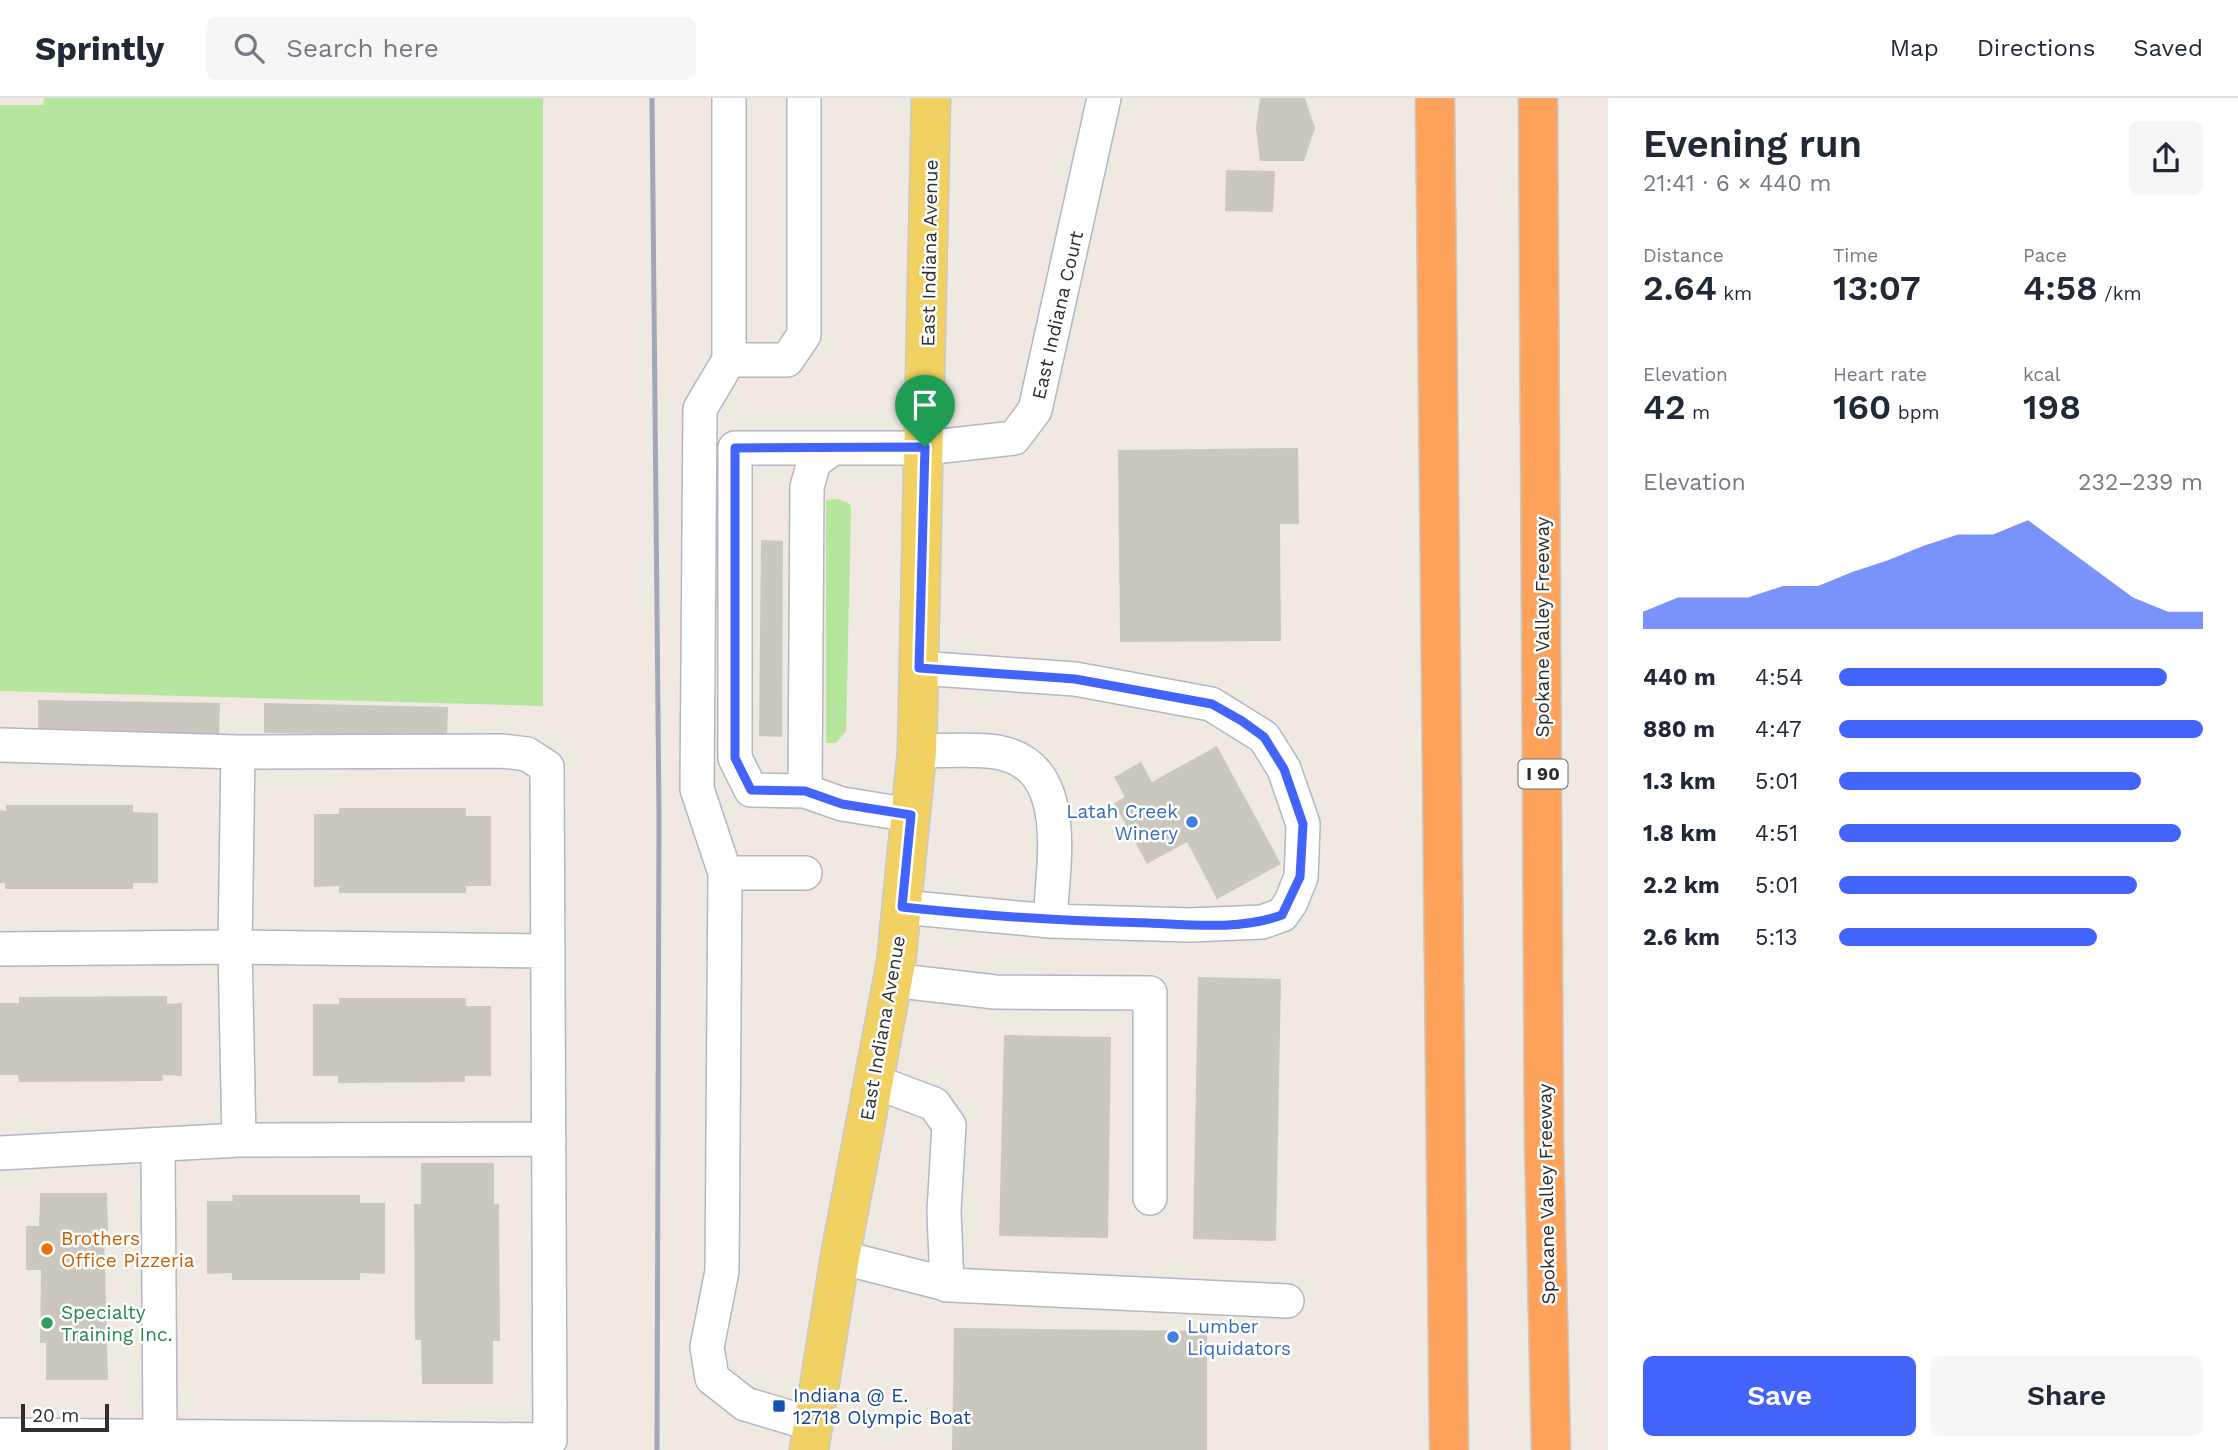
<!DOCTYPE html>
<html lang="en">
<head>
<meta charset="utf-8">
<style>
  :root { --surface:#fff; --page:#f6f6f7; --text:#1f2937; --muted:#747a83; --line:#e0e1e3; --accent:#4264fb }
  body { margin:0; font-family:"Work Sans",sans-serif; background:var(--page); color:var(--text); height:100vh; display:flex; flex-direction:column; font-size:26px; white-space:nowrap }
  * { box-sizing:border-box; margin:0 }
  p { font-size:23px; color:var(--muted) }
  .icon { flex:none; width:38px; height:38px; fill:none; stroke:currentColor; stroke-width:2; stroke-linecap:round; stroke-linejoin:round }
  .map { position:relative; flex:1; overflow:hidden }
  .side { display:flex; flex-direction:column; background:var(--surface); width:630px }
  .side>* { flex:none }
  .scale { position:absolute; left:21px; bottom:18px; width:88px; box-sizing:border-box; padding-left:7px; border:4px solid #2e2e2e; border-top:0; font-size:19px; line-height:24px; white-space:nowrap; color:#2e2e2e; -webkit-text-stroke:5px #fff; paint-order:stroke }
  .pin { position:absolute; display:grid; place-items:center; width:60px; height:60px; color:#fff; margin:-72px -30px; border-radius:50% 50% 50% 0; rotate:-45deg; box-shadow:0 0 7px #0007 }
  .pin .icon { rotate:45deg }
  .round { display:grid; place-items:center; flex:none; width:74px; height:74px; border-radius:10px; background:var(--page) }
  .headline { display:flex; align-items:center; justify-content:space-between; height:119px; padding:0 35px }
  h1 { font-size:38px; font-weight:600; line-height:52px }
  .stats { display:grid; grid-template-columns:repeat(3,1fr); gap:10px; height:119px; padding:7px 35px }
  .stats div { display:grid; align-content:center }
  .stats b { font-size:35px; font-weight:600 }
  .stats small { font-size:19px; font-weight:400 }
  .stats p { font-size:19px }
  .chart { height:196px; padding:14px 35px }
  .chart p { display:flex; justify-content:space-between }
  .chart svg { width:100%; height:126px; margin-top:7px; fill:var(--accent); opacity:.7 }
  .button { display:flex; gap:14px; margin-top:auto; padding:14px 35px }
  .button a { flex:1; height:80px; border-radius:10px; background:var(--accent); color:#fff; font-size:28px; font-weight:600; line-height:80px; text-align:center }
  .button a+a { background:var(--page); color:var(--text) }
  ul { padding:0 35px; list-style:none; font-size:23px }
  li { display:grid; grid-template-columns:112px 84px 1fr; align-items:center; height:52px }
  li i { height:18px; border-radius:9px; background:var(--accent) }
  header { display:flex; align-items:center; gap:42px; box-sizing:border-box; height:98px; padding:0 35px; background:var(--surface); border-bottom:2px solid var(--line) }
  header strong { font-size:33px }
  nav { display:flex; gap:38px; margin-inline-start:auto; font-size:24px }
  .search { width:490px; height:63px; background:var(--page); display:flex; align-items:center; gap:18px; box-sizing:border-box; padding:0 24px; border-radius:10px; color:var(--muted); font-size:26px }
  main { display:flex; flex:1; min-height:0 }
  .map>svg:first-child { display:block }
  .green { fill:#b6e59e }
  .building { fill:#cbc7bf }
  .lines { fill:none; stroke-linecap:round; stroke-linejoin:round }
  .minor-casing { stroke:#b4b7c1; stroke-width:36 }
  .major-casing { stroke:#c9c9c9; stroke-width:41 }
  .highway-casing { stroke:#c9c9c9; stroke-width:41 }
  .minor { stroke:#fff; stroke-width:33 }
  .major { stroke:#f2d163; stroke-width:38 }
  .highway { stroke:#ffa35c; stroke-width:38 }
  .rail { stroke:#a3a6b8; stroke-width:5 }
  .route-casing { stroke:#fff; stroke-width:14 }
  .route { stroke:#4264fb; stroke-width:9 }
  .shop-dot { fill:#3f7fe0; stroke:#fff; stroke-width:2.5 }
  .food-dot { fill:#e8710a; stroke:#fff; stroke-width:2.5 }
  .leisure-dot { fill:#2e9e5b; stroke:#fff; stroke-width:2.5 }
  .transit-dot { fill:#1a4fb4; stroke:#fff; stroke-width:2.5 }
  .labels { text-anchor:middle; stroke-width:5; stroke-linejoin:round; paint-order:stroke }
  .shield { fill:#fff; stroke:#6d6d6d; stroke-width:2 }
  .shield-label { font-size:18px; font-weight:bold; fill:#2e2e2e }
  .street-label { font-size:19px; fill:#2e2e2e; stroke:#fff }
  .shop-label { font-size:19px; fill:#366cbe; stroke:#fff; text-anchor:end }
  .food-label { font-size:19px; fill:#c56008; stroke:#fff; text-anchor:start }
  .leisure-label { font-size:19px; fill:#27864d; stroke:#fff; text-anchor:start }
  .transit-label { font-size:19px; fill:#164399; stroke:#fff; text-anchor:start }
</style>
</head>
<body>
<header>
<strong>Sprintly</strong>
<div class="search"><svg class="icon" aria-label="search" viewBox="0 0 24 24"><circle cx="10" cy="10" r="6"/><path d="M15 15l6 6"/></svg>Search here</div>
<nav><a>Map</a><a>Directions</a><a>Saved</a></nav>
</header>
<main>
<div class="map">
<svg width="1608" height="1352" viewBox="0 0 1608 1352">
  <rect width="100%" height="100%" fill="#efe9e1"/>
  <!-- green -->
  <path class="green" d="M 44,0 L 543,0 L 543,608 L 0,593 L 0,7 L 43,7 Z
    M 838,401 L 850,406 L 851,414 L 846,633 L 836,645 L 826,645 L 826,402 Z"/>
  <!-- building -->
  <path class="building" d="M 1260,0 L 1305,0 L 1315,30 L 1304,63 L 1260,63 L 1256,30 Z
    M 1226,72 L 1275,73 L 1273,114 L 1225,113 Z
    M 1298,350 L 1299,426 L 1280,426 L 1281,543 L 1120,544 L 1118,352 Z
    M 761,442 L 783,443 L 782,639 L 759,638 Z
    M 38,602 L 220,605 L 219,636 L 38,632 Z
    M 264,605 L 448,609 L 447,638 L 264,635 Z
    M 1217,648 L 1281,766 L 1217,801 L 1187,744 L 1147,766 L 1114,705 L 1125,699 L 1114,679 L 1141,664 L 1152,684 Z
    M 6,707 L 133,707 L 133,714 L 158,715 L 158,785 L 133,785 L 133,791 L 5,791 L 5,785 L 0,785 L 0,712 L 6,713 Z
    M 339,710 L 466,710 L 466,718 L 491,718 L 491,788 L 466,788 L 466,795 L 339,795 L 339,788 L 314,789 L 314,716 L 339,716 Z
    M 1198,879 L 1281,881 L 1276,1143 L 1193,1141 Z
    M 167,898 L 167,906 L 182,905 L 182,978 L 162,977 L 163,983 L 19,984 L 18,977 L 0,977 L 0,905 L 19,905 L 19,899 Z
    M 339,900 L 466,900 L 466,908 L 491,908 L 491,978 L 465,978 L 465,984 L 338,985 L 338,978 L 313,978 L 313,906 L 339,906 Z
    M 1004,937 L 1111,939 L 1108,1140 L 999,1138 Z
    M 421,1065 L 494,1065 L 494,1106 L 499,1106 L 500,1243 L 493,1243 L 493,1286 L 422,1286 L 421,1242 L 415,1242 L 414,1106 L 421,1106 Z
    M 40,1095 L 107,1095 L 108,1133 L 104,1133 L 108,1282 L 46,1282 L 46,1245 L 40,1245 L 41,1172 L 26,1172 L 26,1128 L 39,1128 Z
    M 232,1097 L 360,1097 L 360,1105 L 385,1105 L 385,1176 L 360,1175 L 360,1182 L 232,1182 L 232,1175 L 207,1176 L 207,1103 L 233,1103 Z
    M 954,1230 L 1207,1233 L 1207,1352 L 952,1352 Z"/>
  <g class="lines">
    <!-- minor casing -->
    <g class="minor-casing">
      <path id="minor" d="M 729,0 L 729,262 L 700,311 L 697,691 L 725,775 L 722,1173 L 707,1249 L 712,1280 L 745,1306 L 812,1326
        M 729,262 L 787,262 L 804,237 L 804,0
        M 0,647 L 238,654
        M 917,653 C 940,653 964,651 988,653 C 1075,660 1053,762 1050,823
        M 805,693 L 807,389 L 814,364 L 833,350
        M 911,717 L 842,706 L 805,693 L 751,692 L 735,660 L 735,350 L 925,350 L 1014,340 L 1035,312 L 1104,0
        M 725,775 L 805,775
        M 902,809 L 1050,823 L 1190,827 L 1262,824 L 1282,817 L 1291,804 L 1301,779 L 1302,757 L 1303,726 L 1284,671 L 1264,639 L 1211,606 L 1075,581 L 919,570
        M 0,851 L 235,849 L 548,853
        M 892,882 L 995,894 L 1150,895 L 1150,1100
        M 873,983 L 934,1006 L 949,1027 L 944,1113 L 947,1187
        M 158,1047 L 160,1338
        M 0,1055 L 239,1042
        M 840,1159 L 950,1187 L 1287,1203
        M 0,1337 L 550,1342 L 547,669 L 527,656 L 502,653 L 238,654 L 235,849 L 239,1042 L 549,1041"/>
    </g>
    <!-- major casing -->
    <g class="major-casing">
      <path id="major" d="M 809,1352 L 840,1159 L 896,865 L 917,653 L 931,0"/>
    </g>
    <!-- highway casing -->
    <g class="highway-casing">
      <path id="highway" d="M 1435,0 L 1449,1352
        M 1538,0 L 1544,1042 L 1551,1352"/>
    </g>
    <!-- minor -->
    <use href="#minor" class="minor"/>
    <!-- major -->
    <use href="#major" class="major"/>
    <!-- highway -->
    <use href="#highway" class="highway"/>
    <!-- rail -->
    <path class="rail" d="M 652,0 L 659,718 L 657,1352"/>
  </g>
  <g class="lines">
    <!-- route casing -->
    <g class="route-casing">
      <path id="route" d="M 925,349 L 919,570 L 1075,581 L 1212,606 L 1242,623 L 1264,639 L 1284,671 L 1303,726 L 1300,779 L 1282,817 C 1241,832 1192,827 1149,825 C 1066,823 984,818 902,809 L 911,717 L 842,706 L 805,693 L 751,692 L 735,660 L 735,350 Z"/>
    </g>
    <!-- route -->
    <use href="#route" class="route"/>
  </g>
  <!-- markers -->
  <g class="shop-dot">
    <circle cx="1192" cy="724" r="7"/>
    <circle cx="1173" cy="1239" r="7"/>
  </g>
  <circle class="food-dot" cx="47" cy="1151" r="7"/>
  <circle class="leisure-dot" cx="47" cy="1225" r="7"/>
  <rect class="transit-dot" x="772" y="1301" width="14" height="14" rx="3.5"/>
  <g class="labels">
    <!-- shield labels -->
    <rect class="shield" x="1518.5" y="661.5" width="49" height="29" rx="5"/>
    <g class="shield-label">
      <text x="1543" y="682">I 90</text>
    </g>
    <!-- street labels -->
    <g class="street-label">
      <text transform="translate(929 155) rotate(-89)" y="7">East Indiana Avenue</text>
      <text transform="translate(1057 217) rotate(-77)" y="7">East Indiana Court</text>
      <text transform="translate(1542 529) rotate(-90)" y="7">Spokane Valley Freeway</text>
      <text transform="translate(882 930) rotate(-80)" y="7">East Indiana Avenue</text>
      <text transform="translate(1546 1096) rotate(-91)" y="7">Spokane Valley Freeway</text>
    </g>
    <!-- shop labels -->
    <g class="shop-label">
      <text x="1178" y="720">Latah Creek<tspan x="1178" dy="22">Winery</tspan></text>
      <text x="1187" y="1235" text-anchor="start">Lumber<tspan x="1187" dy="22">Liquidators</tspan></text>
    </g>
    <!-- food labels -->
    <g class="food-label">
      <text x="61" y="1147">Brothers<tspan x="61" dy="22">Office Pizzeria</tspan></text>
    </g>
    <!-- leisure labels -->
    <g class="leisure-label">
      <text x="61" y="1221">Specialty<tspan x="61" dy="22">Training Inc.</tspan></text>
    </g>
    <!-- transit labels -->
    <g class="transit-label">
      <text x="793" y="1304">Indiana @ E.<tspan x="793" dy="22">12718 Olympic Boat</tspan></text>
    </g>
  </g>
</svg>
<div class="scale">20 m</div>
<div class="pin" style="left:925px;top:349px;background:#1e9e55"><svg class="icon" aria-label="arrive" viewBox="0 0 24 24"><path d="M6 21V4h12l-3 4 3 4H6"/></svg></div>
</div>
<section class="side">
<div class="headline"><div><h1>Evening run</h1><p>21:41 · 6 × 440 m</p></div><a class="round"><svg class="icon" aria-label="share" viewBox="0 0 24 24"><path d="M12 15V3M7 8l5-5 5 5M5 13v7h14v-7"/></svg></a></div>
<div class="stats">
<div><p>Distance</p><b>2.64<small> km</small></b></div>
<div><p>Time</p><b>13:07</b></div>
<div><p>Pace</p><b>4:58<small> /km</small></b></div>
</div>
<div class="stats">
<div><p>Elevation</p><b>42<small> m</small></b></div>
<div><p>Heart rate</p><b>160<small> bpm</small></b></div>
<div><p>kcal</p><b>198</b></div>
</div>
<div class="chart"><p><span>Elevation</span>232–239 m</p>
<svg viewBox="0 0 160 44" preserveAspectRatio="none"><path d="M0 44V38L10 33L20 33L30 33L40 29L50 29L60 24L70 20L80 15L90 11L100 11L110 6L120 15L130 24L140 33L150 38L160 38V44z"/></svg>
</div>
<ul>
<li><b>440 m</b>4:54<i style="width:90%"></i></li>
<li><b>880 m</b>4:47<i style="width:100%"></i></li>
<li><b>1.3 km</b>5:01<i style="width:83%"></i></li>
<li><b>1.8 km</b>4:51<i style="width:94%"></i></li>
<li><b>2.2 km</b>5:01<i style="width:82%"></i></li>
<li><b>2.6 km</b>5:13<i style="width:71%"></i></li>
</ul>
<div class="button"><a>Save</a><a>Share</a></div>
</section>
</main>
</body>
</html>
